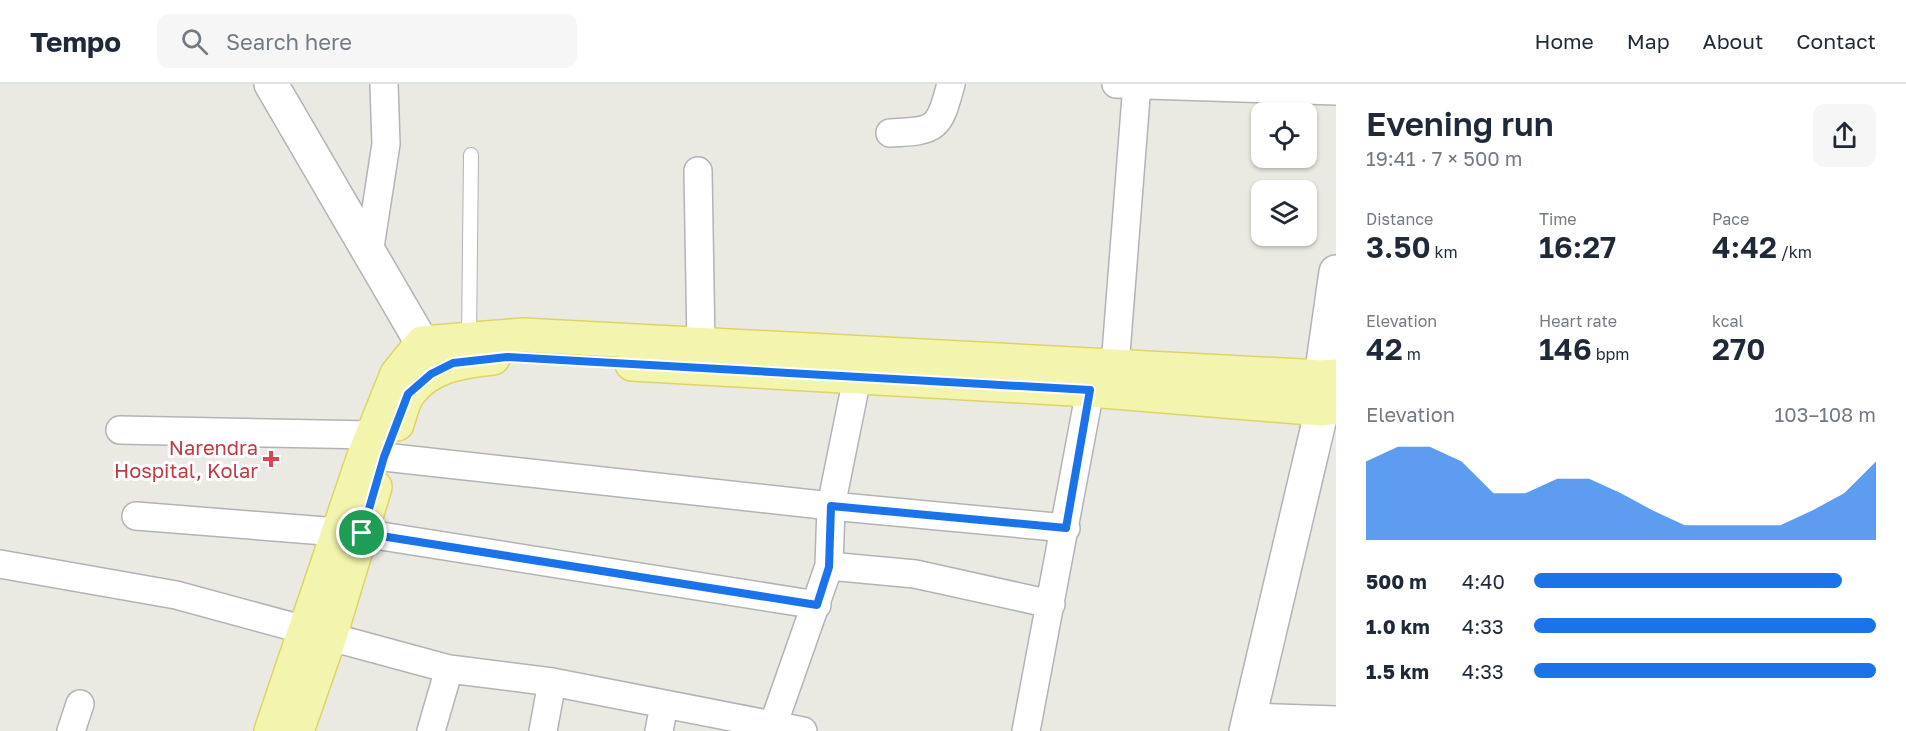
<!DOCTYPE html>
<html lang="en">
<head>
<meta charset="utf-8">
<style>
  :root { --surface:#fff; --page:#f6f6f7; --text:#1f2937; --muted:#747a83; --line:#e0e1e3; --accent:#1a73e8 }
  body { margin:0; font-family:"Golos Text",sans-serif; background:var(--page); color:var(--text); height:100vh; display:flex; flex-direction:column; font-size:22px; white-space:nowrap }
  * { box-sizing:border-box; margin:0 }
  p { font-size:20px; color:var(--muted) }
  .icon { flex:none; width:33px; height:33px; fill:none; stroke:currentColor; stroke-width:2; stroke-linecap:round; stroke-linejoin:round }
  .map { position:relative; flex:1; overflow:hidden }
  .drawer { display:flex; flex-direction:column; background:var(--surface); width:570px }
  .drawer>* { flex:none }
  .fabs { position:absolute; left:1251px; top:18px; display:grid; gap:12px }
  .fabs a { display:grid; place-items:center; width:66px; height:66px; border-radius:12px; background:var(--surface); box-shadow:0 2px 4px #0004; font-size:30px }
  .pin { position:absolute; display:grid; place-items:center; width:51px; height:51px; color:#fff; margin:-26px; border:3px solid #fff; border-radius:50%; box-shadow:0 2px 6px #0007 }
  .round { display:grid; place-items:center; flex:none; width:63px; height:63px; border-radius:12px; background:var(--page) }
  .head { display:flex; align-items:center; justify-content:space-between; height:102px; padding:0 30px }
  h1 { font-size:33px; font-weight:600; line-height:45px }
  .metrics { display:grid; grid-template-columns:repeat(3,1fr); gap:9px; height:102px; padding:6px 30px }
  .metrics div { display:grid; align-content:center }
  .metrics b { font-size:30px; font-weight:600 }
  .metrics small { font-size:16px; font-weight:400 }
  .metrics p { font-size:16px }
  .chart { height:168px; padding:12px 30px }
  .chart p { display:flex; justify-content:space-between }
  .chart svg { width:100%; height:108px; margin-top:6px; fill:var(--accent); opacity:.7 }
  ul { padding:0 30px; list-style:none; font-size:20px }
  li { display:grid; grid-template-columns:96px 72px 1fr; align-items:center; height:45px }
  li i { height:15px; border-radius:8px; background:var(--accent) }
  header { display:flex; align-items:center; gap:36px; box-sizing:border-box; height:84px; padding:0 30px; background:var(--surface); border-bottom:2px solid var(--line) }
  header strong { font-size:28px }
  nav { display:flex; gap:33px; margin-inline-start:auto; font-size:21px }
  .search { width:420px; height:54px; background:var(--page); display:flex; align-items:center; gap:15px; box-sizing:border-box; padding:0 21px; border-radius:12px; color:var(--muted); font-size:22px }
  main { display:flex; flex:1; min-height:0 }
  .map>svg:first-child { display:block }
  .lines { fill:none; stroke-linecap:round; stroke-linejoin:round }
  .service-casing { stroke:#b2b3b7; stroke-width:16 }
  .minor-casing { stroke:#b2b3b7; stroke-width:30 }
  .tertiary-casing { stroke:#b2b3b7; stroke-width:36 }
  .primary-casing { stroke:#dfd367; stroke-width:36 }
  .service { stroke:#fff; stroke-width:14 }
  .minor { stroke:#fff; stroke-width:27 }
  .tertiary { stroke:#fff; stroke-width:33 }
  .primary { stroke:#f3f4ad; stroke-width:33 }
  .route-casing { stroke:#fff; stroke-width:12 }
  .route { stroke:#1a73e8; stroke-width:8 }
  .health-dot { fill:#e0444e; stroke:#fff; stroke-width:2 }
  .labels { text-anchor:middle; stroke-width:6; stroke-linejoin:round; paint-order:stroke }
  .health-label { font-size:20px; fill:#be3a42; stroke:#fff; text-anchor:end }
</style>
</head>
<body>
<header>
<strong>Tempo</strong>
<div class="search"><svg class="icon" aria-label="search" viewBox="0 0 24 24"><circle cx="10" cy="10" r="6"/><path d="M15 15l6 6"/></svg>Search here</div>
<nav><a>Home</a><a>Map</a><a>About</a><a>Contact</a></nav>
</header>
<main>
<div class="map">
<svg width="1336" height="647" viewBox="0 0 1336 647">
  <rect width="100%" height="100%" fill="#ebeae2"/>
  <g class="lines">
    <!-- service casing -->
    <g class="service-casing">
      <path id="service" d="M 469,255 L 471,71"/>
    </g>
    <!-- minor casing -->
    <g class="minor-casing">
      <path id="minor" d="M 1116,0 L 1336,7
        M 890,49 C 937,47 939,45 951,0
        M 698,87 L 701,261
        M 369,170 L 386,60 L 384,0
        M 1115,282 L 1137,0
        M 120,346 L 373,351
        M 384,373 L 831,422 L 1066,444
        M 136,432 L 338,448
        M 362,449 L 817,521
        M 0,480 L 176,511 L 449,585 L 552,598 L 803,647
        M 829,482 L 915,490 L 1051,520
        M 1250,633 L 1336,636
        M 71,647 L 80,620
        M 431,647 L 449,585
        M 543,647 L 552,598
        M 659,647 L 664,621
        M 771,647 L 829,482 L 831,422 L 857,294
        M 1026,647 L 1090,306"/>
    </g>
    <!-- tertiary casing -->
    <g class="tertiary-casing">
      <path id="tertiary" d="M 271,0 L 422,259
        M 1246,647 L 1322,325 L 1321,293 L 1336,188"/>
    </g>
    <!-- primary casing -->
    <g class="primary-casing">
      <path id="primary" d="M 632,280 L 1090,306 L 1322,325 L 1336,323
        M 397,340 C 400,331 403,317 409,309 C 429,282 462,277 493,274
        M 271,647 L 364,372 L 397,290 L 422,259 L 523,251 L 1321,293 L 1336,292
        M 297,647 L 330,552 L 375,403"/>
    </g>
    <!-- service -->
    <use href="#service" class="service"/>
    <!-- minor -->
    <use href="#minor" class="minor"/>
    <!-- tertiary -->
    <use href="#tertiary" class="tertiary"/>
    <!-- primary -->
    <use href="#primary" class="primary"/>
  </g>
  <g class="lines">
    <!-- route casing -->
    <g class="route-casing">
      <path id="route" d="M 507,273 L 1090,306 L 1066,444 L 831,422 L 829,483 L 817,521 L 362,449 L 384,373 L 408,310 L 431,290 L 453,279 Z"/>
    </g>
    <!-- route -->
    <use href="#route" class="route"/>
  </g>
  <!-- markers -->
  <path class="health-dot" d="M268 366h6v6h6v6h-6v6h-6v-6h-6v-6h6z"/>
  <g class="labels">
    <!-- health labels -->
    <g class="health-label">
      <text x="258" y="371">Narendra<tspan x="258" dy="23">Hospital, Kolar</tspan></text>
    </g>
  </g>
</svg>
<div class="fabs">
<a><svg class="icon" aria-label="locate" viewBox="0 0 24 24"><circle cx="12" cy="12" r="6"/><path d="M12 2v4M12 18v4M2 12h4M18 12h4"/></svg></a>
<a><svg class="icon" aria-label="layers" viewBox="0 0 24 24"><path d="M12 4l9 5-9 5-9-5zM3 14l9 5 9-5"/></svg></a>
</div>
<div class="pin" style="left:362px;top:449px;background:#1e9e55"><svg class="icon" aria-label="arrive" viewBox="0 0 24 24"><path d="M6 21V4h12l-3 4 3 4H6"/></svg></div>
</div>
<section class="drawer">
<div class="head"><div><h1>Evening run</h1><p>19:41 · 7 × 500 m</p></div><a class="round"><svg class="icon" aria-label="share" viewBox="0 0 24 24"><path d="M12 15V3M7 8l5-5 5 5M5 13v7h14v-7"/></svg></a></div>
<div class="metrics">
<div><p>Distance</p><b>3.50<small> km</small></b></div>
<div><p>Time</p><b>16:27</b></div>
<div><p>Pace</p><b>4:42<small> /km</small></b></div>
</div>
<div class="metrics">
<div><p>Elevation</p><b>42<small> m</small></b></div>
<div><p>Heart rate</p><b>146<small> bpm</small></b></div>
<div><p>kcal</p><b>270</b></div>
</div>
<div class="chart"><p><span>Elevation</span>103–108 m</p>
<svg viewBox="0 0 160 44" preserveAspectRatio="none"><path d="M0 44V12L10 6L20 6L30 12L40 25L50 25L60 19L70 19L80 25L90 32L100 38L110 38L120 38L130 38L140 32L150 25L160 12V44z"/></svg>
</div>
<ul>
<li><b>500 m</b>4:40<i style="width:90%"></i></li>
<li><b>1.0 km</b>4:33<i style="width:100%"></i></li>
<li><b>1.5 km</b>4:33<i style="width:100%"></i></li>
</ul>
</section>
</main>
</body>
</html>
